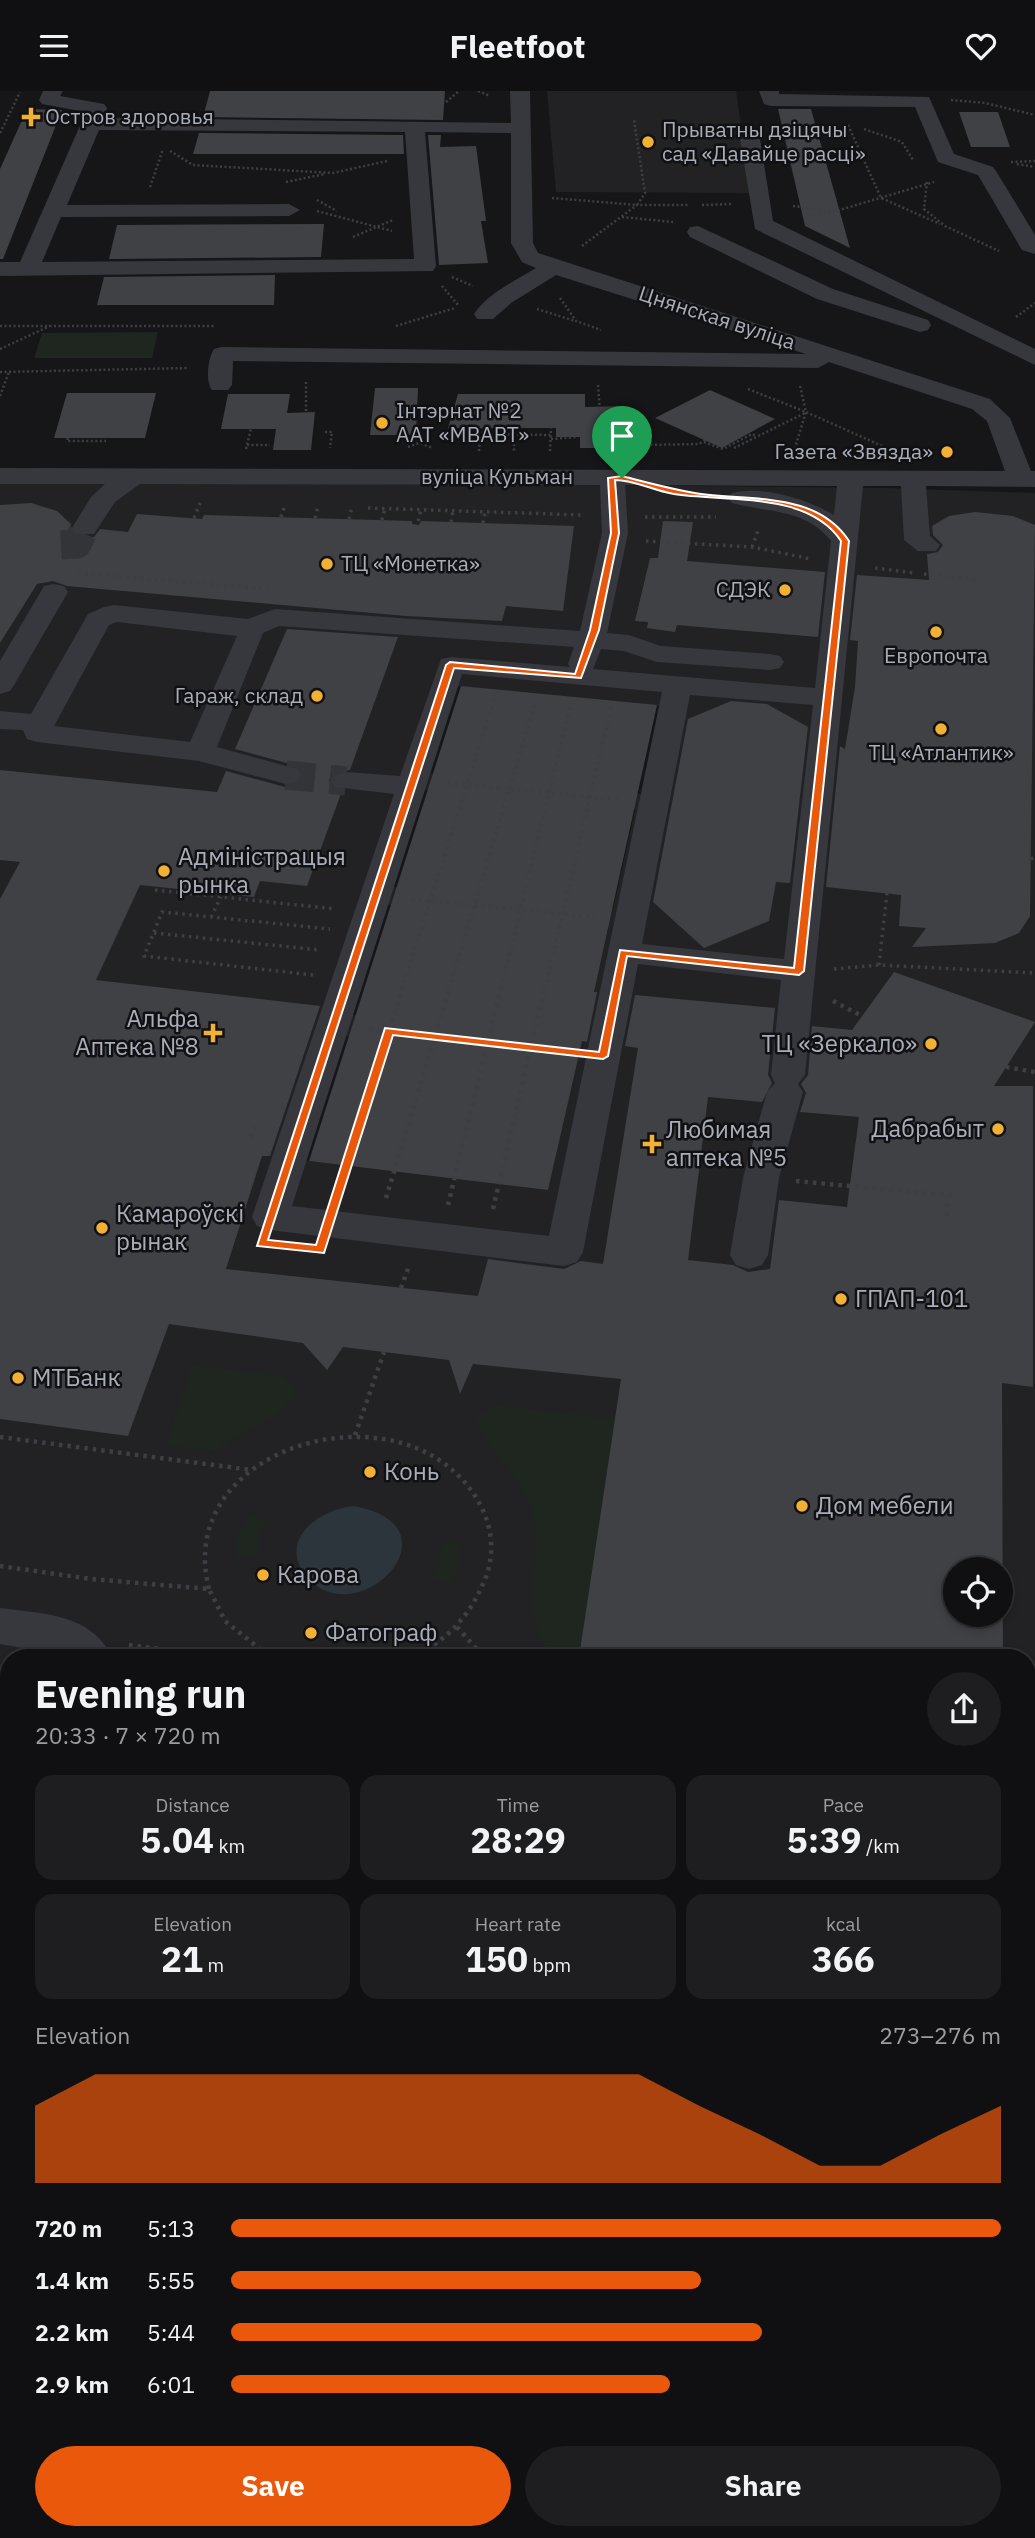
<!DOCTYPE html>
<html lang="en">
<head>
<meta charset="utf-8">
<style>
  :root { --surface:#101012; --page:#1e1e20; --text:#f1f3f6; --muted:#9c9d9f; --line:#303032; --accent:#ea580c }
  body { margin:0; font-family:"IBM Plex Sans",sans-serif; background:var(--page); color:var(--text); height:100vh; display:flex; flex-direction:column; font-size:26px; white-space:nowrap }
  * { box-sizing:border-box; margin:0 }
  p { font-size:23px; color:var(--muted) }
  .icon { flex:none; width:38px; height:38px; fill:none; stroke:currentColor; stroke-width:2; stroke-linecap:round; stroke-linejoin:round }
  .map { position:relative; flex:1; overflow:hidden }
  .details { position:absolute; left:0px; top:1558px; width:1036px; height:891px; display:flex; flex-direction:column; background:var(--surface); border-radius:28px 28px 0 0; box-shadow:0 4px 10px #0003,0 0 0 2px var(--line) }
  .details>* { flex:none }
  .tools { position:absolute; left:943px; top:1466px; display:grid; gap:14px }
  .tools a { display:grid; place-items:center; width:70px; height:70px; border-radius:50%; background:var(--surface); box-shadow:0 4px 10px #0003,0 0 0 2px var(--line); font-size:35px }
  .pin { position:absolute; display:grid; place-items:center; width:60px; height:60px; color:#fff; margin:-72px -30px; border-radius:50% 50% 50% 0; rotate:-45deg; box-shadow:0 0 7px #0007 }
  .pin .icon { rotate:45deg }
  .round { display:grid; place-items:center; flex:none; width:74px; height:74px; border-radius:37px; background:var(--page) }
  .headline { display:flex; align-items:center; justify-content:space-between; height:119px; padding:0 35px }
  h1 { font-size:38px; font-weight:700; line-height:52px }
  .metrics { display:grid; grid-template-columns:repeat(3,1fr); gap:10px; height:119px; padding:7px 35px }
  .metrics div { display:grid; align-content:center; border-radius:18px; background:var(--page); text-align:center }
  .metrics b { font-size:35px; font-weight:700 }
  .metrics small { font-size:19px; font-weight:400 }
  .metrics p { font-size:19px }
  .chart { height:196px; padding:14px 35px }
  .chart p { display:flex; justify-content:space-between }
  .chart svg { width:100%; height:126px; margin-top:7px; fill:var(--accent); opacity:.7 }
  .button { display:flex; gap:14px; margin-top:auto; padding:14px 35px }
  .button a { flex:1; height:80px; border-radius:42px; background:var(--accent); color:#fff; font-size:28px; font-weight:700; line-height:80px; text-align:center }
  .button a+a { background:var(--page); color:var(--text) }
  ul { padding:0 35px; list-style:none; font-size:23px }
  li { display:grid; grid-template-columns:112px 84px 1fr; align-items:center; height:52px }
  li i { height:18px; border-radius:9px; background:var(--accent) }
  header { display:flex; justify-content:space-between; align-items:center; height:91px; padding:0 35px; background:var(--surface); font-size:32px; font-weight:700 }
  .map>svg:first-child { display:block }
  .built { fill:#222225; fill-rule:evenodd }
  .green { fill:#1e261f }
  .water { fill:#2c353c }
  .building { fill:#404145; fill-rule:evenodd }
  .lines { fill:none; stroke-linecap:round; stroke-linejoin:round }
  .minor-tunnel { stroke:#333438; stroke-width:29; stroke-dasharray:29 15; stroke-linecap:butt }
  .path-far3 { stroke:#3d3f44; stroke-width:2.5; stroke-dasharray:2 2.5; stroke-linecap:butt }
  .path-far2 { stroke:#3d3f44; stroke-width:3.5; stroke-dasharray:2.5 4.5; stroke-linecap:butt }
  .path-far1 { stroke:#3d3f44; stroke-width:4.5; stroke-dasharray:3.5 5; stroke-linecap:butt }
  .path { stroke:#3d3f44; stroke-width:6; stroke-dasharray:4.5 7; stroke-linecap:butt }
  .minor { fill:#37383d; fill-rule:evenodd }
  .major { fill:#53555c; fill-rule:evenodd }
  .route { fill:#ea580c; stroke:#fff; stroke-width:2; fill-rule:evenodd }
  .poi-dot { fill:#f2b134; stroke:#111113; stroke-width:2.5 }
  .labels { text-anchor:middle; stroke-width:5; stroke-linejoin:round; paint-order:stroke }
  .far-poi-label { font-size:21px; fill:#a8adb8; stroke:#111113; text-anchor:start }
  .far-street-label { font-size:21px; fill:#a8adb8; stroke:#111113 }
  .poi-label { font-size:24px; fill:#a8adb8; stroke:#111113; text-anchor:start }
</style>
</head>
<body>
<header><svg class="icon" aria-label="menu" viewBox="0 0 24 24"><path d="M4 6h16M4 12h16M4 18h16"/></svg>Fleetfoot<svg class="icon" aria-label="heart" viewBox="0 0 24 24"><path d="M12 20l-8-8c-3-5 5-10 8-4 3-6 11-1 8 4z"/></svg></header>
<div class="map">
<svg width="1035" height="2447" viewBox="0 0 1035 2447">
  <rect width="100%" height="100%" fill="#161618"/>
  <!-- built -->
  <path class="built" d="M 547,0 L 736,0 L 751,102 L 556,101 Z
    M 179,390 L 885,397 L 1035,402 L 1035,1735 L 1027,1734 L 1027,1566 L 9,1566 L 9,1589 L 0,1588 L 0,392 ZM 458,595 L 662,615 L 642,703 L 429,682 ZM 419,698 L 635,719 L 613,818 L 387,795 ZM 380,813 L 608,838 L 582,950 L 343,923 ZM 335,944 L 576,971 L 548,1099 L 292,1068 ZM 956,1479 L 1001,1479 L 1001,1524 L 956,1524 Z"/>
  <!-- green -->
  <path class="green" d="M 158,241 L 152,267 L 34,267 L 42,242 Z
    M 192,1274 L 281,1285 L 291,1291 L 296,1301 C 282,1331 240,1339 215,1360 L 166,1354 Z
    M 496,1314 L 615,1328 L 579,1566 C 505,1566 546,1465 532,1421 C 521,1386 493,1365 477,1334 L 478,1325 Z
    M 249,1423 L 266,1429 L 260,1444 L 257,1464 L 236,1467 L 239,1443 Z
    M 461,1450 L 459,1472 L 452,1494 L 433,1487 L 439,1472 L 441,1452 Z
    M 1027,2164 L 1035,2165 L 1035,2319 L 1027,2327 Z"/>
  <!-- water -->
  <path class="water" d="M 354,1415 C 465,1436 356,1546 306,1485 C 277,1448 320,1418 354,1415 Z"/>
  <!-- building -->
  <path class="building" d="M 210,0 L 445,0 L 443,29 L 203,26 Z
    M 27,18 L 62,19 L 3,168 L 0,168 L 0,78 Z
    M 778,18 L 811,18 L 850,157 L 805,135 Z
    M 959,21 L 998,21 L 1010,56 L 971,56 Z
    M 199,42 L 403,44 L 404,63 L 193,63 Z
    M 428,44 L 441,44 L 440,56 L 476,55 L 486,130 L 481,130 L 488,172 L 439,174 Z
    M 324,133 L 321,166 L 109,168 L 117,134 Z
    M 275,184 L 274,214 L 97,214 L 104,186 Z
    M 375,297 L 418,297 L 416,344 L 370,344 Z
    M 710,299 L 775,328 L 722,357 L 655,327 Z
    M 67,302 L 156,302 L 145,347 L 54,347 Z
    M 228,303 L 290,303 L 287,322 L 315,321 L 311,359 L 273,359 L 276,338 L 221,338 Z
    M 458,303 L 585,303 L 585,316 L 625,315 L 627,348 L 617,348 L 617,357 L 580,357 L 580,346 L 556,346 L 556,337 L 448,337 Z
    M 31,412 L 57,420 L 71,433 L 70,438 L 76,446 L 94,446 L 100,438 L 128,441 L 137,423 L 202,428 L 204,424 L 412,430 L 412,433 L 419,434 L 421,430 L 574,435 L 563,520 L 506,515 L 502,530 L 406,525 L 67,495 L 53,490 L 37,493 L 0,552 L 0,414 Z
    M 975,421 L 1013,425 L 1035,434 L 1030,825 L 1019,842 L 995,852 L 912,856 L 926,837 L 899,835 L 901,804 L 826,796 L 840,655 L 845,658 L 855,596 L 858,550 L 850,549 L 857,484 L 929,489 L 927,463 L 938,461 L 943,454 L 933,444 L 932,435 L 949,425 Z
    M 663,430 L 693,431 L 687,470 L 825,481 L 818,546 L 677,534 L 675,541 L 647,537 L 648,531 L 635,530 L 650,467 L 658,467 Z
    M 287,538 L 398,546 L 350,679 L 334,681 L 329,689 L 333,697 L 342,700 L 307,795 L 260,790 L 254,806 L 140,794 L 96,889 L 320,915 L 270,1065 L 262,1065 L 226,1178 L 478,1205 L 488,1168 L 564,1178 L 581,1170 L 603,1173 L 638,957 L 625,955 L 635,904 L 775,917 L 768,984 L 772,992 L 762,1011 L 708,1006 L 688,1169 L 733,1174 L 748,1181 L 770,1178 L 779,1109 L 847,1116 L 859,1026 L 800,1021 L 806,1002 L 801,993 L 808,984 L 812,935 L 852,939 L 894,881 L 1035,931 L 994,995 L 1033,995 L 1033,1296 L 1002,1292 L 1003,1566 L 579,1566 L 621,1288 L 473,1273 L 460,1303 L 449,1269 L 343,1256 L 327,1279 L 303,1252 L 169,1233 L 128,1345 L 0,1328 L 0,808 L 20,771 L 0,769 L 0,679 L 217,701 L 226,680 L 285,696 L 298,693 L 303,685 L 298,675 L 235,658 ZM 956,1479 L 1001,1479 L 1001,1524 L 956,1524 Z
    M 461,595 L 657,614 L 594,901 L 597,901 L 587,951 L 582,950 L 548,1099 L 309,1070 Z
    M 731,610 L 767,613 L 808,636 L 790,792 L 776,791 L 769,830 L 704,857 L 653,811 L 688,628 Z"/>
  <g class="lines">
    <!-- minor-tunnel -->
    <path class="minor-tunnel" d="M 61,454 L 77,453 L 85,437
      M 286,684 L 346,690"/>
    <!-- path-far3 -->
    <path class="path-far3" d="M 478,0 L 490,5
      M 951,9 L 985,12 L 1035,24
      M 446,11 L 459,0
      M 848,34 L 881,107 L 940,133
      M 864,38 L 902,51 L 913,69
      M 0,42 L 20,1
      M 170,60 L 193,74 L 333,82 L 387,70
      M 1011,71 L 1035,70
      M 1017,73 L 1035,76
      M 286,91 L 325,83
      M 927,91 L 924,118 L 945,135 L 999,160
      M 150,96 L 163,58
      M 552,107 L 637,114 L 645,102 L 634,29
      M 317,109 L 337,120
      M 702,114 L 732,113
      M 793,115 L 836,120 L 934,91
      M 317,120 L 392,140
      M 810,125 L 832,121
      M 622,126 L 673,131
      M 353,146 L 393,129
      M 582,155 L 637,114 L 690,114
      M 452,186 L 473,195
      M 442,195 L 459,215
      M 560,207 L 576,230 L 601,239
      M 537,218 L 575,230
      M 1016,226 L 1035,212
      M 0,235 L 216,235
      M 396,235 L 455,217
      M 0,258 L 50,235
      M 0,281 L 188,277
      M 306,291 L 306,322
      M 598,294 L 600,321
      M 800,295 L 806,321 L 889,358
      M 748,298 L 806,321 L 794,360
      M 0,305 L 9,281
      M 325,341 L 332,341 L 330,357
      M 481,343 L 551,344
      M 514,344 L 514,361
      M 68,347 L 67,350 L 106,350
      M 551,348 L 576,346
      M 622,348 L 622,361
      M 704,351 L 723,358 L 752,343 L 756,345
      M 247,354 L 270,354
      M 408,356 L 419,352 L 433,357
      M 734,357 L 805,322
      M 246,358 L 251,338
      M 479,360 L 481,337
      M 550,360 L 551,337
      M 643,360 L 643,354 L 699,353 L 705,349"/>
    <!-- path-far2 -->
    <path class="path-far2" d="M 368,417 L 583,424
      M 281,426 L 285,414
      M 645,426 L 716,426
      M 194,427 L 200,412
      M 315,427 L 318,415
      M 349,428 L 352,416
      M 382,429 L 385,417
      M 418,430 L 421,419
      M 451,431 L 453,419
      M 483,432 L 485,421
      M 646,450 L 752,456 L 811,468
      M 752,456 L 759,437
      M 875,477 L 915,482
      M 78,482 L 268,498
      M 924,483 L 977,489
      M 448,692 L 620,709
      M 1031,768 L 1035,766
      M 155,799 L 336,818
      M 412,808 L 595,826
      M 211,826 L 221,806
      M 154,842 L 320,859
      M 879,874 L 887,802
      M 834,878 L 879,874 L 1035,882
      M 313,884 L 144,865 L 162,821 L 330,838
      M 402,898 L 495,606
      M 449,898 L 536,610
      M 501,898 L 571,613
      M 545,898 L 611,616"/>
    <!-- path-far1 -->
    <path class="path-far1" d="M 833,910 L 862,925
      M 369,938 L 569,961
      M 1006,976 L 1035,981
      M 251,1046 L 255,1037 L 262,1038
      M 796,1090 L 956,1105
      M 338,1101 L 403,896
      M 947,1104 L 947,1126
      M 386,1107 L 450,896
      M 448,1114 L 501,896
      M 493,1118 L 545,896
      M 401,1197 L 409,1175
      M 355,1344 L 384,1261
      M 0,1346 L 252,1379
      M 0,1475 L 91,1488 L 209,1498 L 225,1530 L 270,1566
      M 209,1498 C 172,1356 397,1291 473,1402 C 490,1426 496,1455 487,1483 C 473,1521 449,1550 411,1566
      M 457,1536 L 484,1566
      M 129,1554 L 225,1566"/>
    <!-- path -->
    <path class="path" d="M 1027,1670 L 1035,1671
      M 0,1701 L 9,1703
      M 0,1858 L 9,1859
      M 1027,1861 L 1035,1862
      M 0,2034 L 9,2032
      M 0,2090 L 9,2106
      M 188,2440 L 192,2447
      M 196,2447 L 198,2440
      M 1018,2447 L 1035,2434"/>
    <!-- minor -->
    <path class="minor" d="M 43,0 L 63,0 L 60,5 L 104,13 L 107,17 L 104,27 L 511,32 L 510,0 L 530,0 L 533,152 L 538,162 L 990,308 L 1010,327 L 1031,380 L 1035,380 L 1035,396 L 926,395 L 930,445 L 940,454 L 936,460 L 918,460 L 904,449 L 901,395 L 863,395 L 805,984 L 798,993 L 803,1001 L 779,1087 L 768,1164 L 762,1174 L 749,1178 L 736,1174 L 730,1164 L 743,1087 L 767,1001 L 775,992 L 771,984 L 781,889 L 638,873 L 583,1161 L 577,1171 L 564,1175 L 270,1139 L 257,1135 L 252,1126 L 394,703 L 335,696 L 331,690 L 335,684 L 346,681 L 400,685 L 441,568 L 451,566 L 570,576 L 568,573 L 574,556 L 279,535 L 263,542 L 217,656 L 297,678 L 301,684 L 297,690 L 286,693 L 199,670 L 37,651 L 27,648 L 23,639 L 0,638 L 0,620 L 31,623 L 88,523 L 104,516 L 114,514 L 248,528 L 275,518 L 580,540 L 602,442 L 600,394 L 140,393 L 115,411 L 94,443 L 76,443 L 72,437 L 91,406 L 105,393 L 0,393 L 0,377 L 1005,380 L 987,330 L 972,318 L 829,271 L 818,277 L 233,270 L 232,294 L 228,299 L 212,299 C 205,290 208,267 214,258 L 222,256 L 806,263 L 556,184 L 511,212 L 493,228 L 477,228 L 474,223 C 488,202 515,190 536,177 L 522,171 L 511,152 L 511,42 L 425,41 L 436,175 L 433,180 L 0,185 L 0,171 L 20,171 L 86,21 L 42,13 L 39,9 ZM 99,39 L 405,41 L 414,168 L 42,171 L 61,126 L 289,125 L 300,119 L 289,113 L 67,114 ZM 625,394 L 837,395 L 834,424 C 807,408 763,394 732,402 L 728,407 L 732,412 C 769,422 805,417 831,450 L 815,597 L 593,578 L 601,558 L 624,560 L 657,571 L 770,579 L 780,577 L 784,571 L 780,565 L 770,563 L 661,555 L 629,544 L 607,542 L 628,442 ZM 117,531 L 237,545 L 190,651 L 54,635 L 109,534 ZM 462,583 L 662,601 L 549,1145 L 292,1115 ZM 690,604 L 813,614 L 784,868 L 642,853 Z
      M 759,0 L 779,0 L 779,3 L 929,6 L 954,63 L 993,76 L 996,80 L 1035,144 L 1035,163 L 1022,159 L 978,84 L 938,71 L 915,16 L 771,15 L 764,13 Z
      M 750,42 L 760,48 L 773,130 L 1035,258 L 1035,274 L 755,138 L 740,48 Z
      M 698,135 L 833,198 L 928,229 L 931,234 L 928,239 L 920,241 L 817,208 L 690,146 L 687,141 L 690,136 Z
      M 54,493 L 64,495 L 68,501 L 14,594 L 10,600 L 0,603 L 0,570 L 44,495 Z
      M 0,1517 C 43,1523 91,1522 112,1566 L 61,1566 L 57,1563 L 0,1553 Z
      M 0,1882 L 9,1883 L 9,1931 L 0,1930 Z
      M 1027,2026 L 1035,2027 L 1035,2079 L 1027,2078 Z
      M 0,2389 L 9,2393 L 9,2440 L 92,2440 L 95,2447 L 0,2447 Z
      M 737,2440 L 885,2440 L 888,2447 L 736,2447 Z
      M 911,2440 L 969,2440 L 969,2447 L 911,2447 Z"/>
    <!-- major -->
    <path class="major" d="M 0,1609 L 9,1610 L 9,1650 L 0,1649 Z
      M 1027,1768 L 1035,1769 L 1035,1813 L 1027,1812 Z"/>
  </g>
  <!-- route -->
  <path class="route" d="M 622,385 C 649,392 674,399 701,403 C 753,410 817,401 849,450 L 804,880 L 799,884 L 627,865 L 608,965 L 603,968 L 393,944 L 324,1162 L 257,1155 L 446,574 L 450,571 L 575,583 L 590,539 L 611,442 L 608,387 ZM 615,389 C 635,389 654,400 674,403 C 726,411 808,400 841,450 L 794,877 L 620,859 L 599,961 L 385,937 L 316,1154 L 268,1149 L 454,577 L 581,587 L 599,539 L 619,442 Z"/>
  <!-- markers -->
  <g class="poi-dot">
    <path d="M27.5 15.5h7v7h7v7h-7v7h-7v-7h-7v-7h7z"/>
    <circle cx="648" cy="51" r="7"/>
    <circle cx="382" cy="332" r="7"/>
    <circle cx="947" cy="361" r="7"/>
    <circle cx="327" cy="473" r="7"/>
    <circle cx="785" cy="499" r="7"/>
    <circle cx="936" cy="541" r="7"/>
    <circle cx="317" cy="605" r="7"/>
    <circle cx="941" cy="638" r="7"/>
    <circle cx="164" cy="780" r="7"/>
    <path d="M209.5 931.5h7v7h7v7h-7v7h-7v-7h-7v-7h7z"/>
    <circle cx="931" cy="953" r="7"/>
    <circle cx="998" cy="1038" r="7"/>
    <path d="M648.5 1042.5h7v7h7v7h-7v7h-7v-7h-7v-7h7z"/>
    <circle cx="102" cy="1137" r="7"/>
    <circle cx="841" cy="1208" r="7"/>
    <circle cx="18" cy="1287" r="7"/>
    <circle cx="370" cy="1381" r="7"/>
    <circle cx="802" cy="1415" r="7"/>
    <circle cx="263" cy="1484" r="7"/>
    <circle cx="311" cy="1542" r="7"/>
  </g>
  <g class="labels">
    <!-- far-poi labels -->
    <g class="far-poi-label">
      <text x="45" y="33">Остров здоровья</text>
      <text x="662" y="46">Прыватны дзіцячы<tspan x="662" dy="24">сад «Давайце расці»</tspan></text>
      <text x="396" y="327">Інтэрнат №2<tspan x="396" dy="24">ААТ «МВАВТ»</tspan></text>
      <text x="933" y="368" text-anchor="end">Газета «Звязда»</text>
      <text x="341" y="480">ТЦ «Монетка»</text>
      <text x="771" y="506" text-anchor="end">СДЭК</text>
      <text x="936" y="572" text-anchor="middle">Европочта</text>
      <text x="303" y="612" text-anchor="end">Гараж, склад</text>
      <text x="941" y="669" text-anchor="middle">ТЦ «Атлантик»</text>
    </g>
    <!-- far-street labels -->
    <g class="far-street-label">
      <text transform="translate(717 227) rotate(18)" y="7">Цнянская вуліца</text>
      <text x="497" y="393">вуліца Кульман</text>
    </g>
    <!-- poi labels -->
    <g class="poi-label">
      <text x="178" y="774">Адміністрацыя<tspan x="178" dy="28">рынка</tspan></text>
      <text x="199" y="936" text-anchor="end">Альфа<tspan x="199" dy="28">Аптека №8</tspan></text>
      <text x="917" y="961" text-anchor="end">ТЦ «Зеркало»</text>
      <text x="984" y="1046" text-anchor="end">Дабрабыт</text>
      <text x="666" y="1047">Любимая<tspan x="666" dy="28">аптека №5</tspan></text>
      <text x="116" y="1131">Камароўскі<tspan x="116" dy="28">рынак</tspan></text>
      <text x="855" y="1216">ГПАП-101</text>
      <text x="32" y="1295">МТБанк</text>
      <text x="384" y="1389">Конь</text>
      <text x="816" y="1423">Дом мебели</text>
      <text x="277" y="1492">Карова</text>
      <text x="325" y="1550">Фатограф</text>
    </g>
  </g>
</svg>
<div class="tools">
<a><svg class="icon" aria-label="locate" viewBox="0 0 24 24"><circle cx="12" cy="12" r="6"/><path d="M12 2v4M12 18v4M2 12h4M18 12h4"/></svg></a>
</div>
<div class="pin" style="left:622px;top:387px;background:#1e9e55"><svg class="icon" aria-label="arrive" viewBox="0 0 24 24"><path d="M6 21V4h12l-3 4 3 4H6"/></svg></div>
<section class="details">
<div class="headline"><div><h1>Evening run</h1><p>20:33 · 7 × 720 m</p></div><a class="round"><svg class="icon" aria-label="share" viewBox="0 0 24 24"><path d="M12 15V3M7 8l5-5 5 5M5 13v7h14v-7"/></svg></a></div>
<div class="metrics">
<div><p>Distance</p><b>5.04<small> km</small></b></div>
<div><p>Time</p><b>28:29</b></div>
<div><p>Pace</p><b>5:39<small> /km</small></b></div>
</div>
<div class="metrics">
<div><p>Elevation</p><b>21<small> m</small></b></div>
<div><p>Heart rate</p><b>150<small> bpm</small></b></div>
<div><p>kcal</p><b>366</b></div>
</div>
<div class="chart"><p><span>Elevation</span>273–276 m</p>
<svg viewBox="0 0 160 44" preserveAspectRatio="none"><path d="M0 44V17L10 6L20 6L30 6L40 6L50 6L60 6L70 6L80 6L90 6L100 6L110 17L120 27L130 38L140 38L150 27L160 17V44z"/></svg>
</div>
<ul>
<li><b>720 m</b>5:13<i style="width:100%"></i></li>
<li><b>1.4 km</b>5:55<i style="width:61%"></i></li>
<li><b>2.2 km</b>5:44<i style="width:69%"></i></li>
<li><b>2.9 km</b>6:01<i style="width:57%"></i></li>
</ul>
<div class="button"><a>Save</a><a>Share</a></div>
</section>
</div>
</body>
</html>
